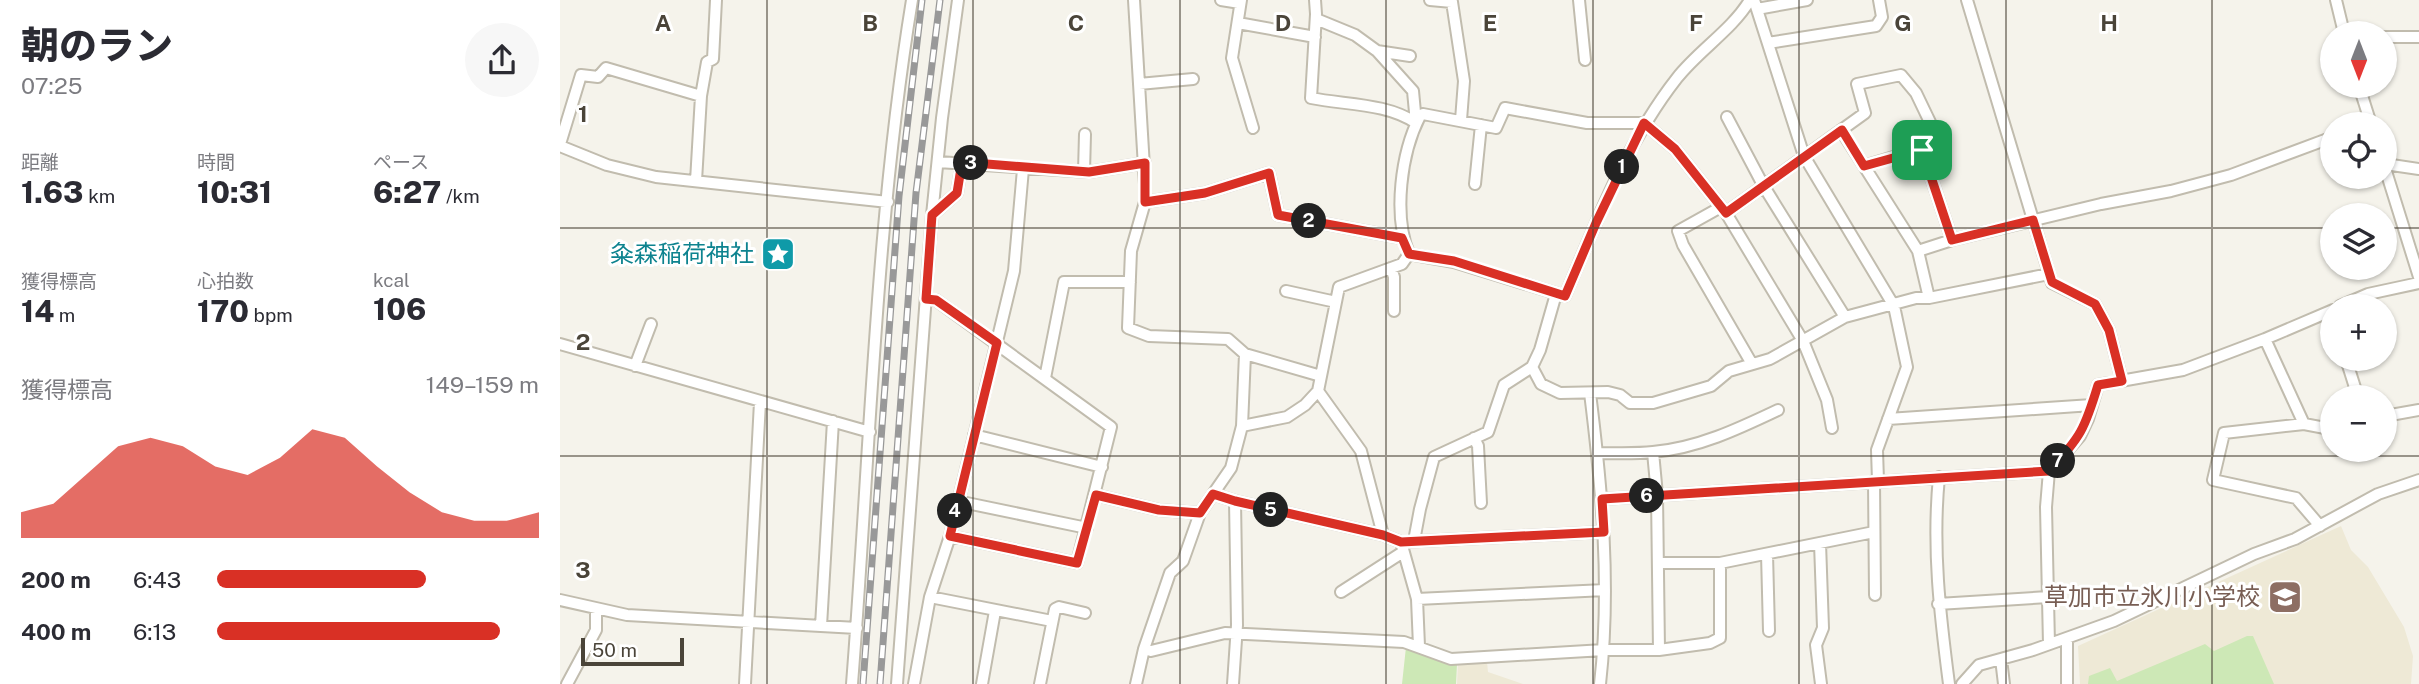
<!DOCTYPE html>
<html lang="ja">
<head>
<meta charset="utf-8">
<style>
  :root { --surface:#fff; --page:#f7f7f7; --text:#2b2b33; --muted:#7c7c81; --accent:#d93025 }
  body { margin:0; font-family:"Public Sans","Noto Sans JP",sans-serif; background:var(--page); color:var(--text); height:100vh; display:flex; flex-direction:column; font-size:26px; white-space:nowrap }
  * { box-sizing:border-box; margin:0 }
  p { font-size:23px; color:var(--muted) }
  .icon { flex:none; width:38px; height:38px; fill:none; stroke:currentColor; stroke-width:2; stroke-linecap:round; stroke-linejoin:round }
  .map { position:relative; flex:1; overflow:hidden }
  .details { display:flex; flex-direction:column; background:var(--surface); width:560px }
  .details>* { flex:none }
  .needle { width:46px; rotate:180deg }
  .fabs { position:absolute; left:1760px; top:21px; display:grid; gap:14px }
  .fabs a { display:grid; place-items:center; width:77px; height:77px; border-radius:50%; background:var(--surface); box-shadow:0 2px 5px #0004; font-size:35px }
  .scale { position:absolute; left:21px; bottom:18px; width:103px; box-sizing:border-box; padding-left:7px; border:4px solid #4a4439; border-top:0; font-size:19px; line-height:24px; white-space:nowrap; color:#4a4439; -webkit-text-stroke:5px #fff; paint-order:stroke }
  .pin { position:absolute; display:grid; place-items:center; width:60px; height:60px; color:#fff; margin:-30px; border-radius:14px; box-shadow:0 4px 10px #0006 }
  .km { position:absolute; width:35px; height:35px; margin:-18px; border-radius:50%; background:#222; color:#fff; font-size:19px; line-height:35px; text-align:center }
  .round { display:grid; place-items:center; flex:none; width:74px; height:74px; border-radius:37px; background:var(--page) }
  .headline { display:flex; align-items:center; justify-content:space-between; height:119px; padding:0 21px }
  h1 { font-size:38px; font-weight:800; line-height:52px }
  .metrics { display:grid; grid-template-columns:repeat(3,1fr); gap:10px; height:119px; padding:7px 21px }
  .metrics div { display:grid; align-content:center }
  .metrics b { font-size:30px; font-weight:800 }
  .metrics small { font-size:19px; font-weight:400 }
  .metrics p { font-size:19px }
  .chart { height:196px; padding:14px 21px }
  .chart p { display:flex; justify-content:space-between }
  .chart svg { width:100%; height:126px; margin-top:7px; fill:var(--accent); opacity:.7 }
  ul { padding:0 21px; list-style:none; font-size:23px }
  li { display:grid; grid-template-columns:112px 84px 1fr; align-items:center; height:52px }
  li i { height:18px; border-radius:9px; background:var(--accent) }
  main { display:flex; flex:1; min-height:0 }
  .map>svg:first-child { display:block }
  .education { fill:#eee9d6 }
  .green { fill:#cde8b6 }
  .lines { fill:none; stroke-linecap:round; stroke-linejoin:round }
  .minor-casing { stroke:#c1bcae; stroke-width:14 }
  .minor { stroke:#fff; stroke-width:10 }
  .rail-casing { stroke:#999; stroke-width:7 }
  .rail { stroke:#fff; stroke-width:4.5; stroke-dasharray:13; stroke-linecap:butt }
  .route-casing { stroke:#fff; stroke-width:14 }
  .route { stroke:#d93025; stroke-width:9 }
  .grid { fill:none; stroke:#4a4439; stroke-width:2; stroke-opacity:0.55 }
  .labels { text-anchor:middle; stroke-width:6; stroke-linejoin:round; paint-order:stroke }
  .culture-label { font-size:24px; fill:#0d838f; stroke:#fff; text-anchor:end }
  .education-label { font-size:24px; fill:#785e54; stroke:#fff; text-anchor:end }
  .grid-label { font-size:23px; text-anchor:middle; font-weight:bold; fill:#4a4439; stroke:#fff; stroke-width:6; stroke-linejoin:round; paint-order:stroke }
</style>
</head>
<body>
<main>
<section class="details">
<div class="headline"><div><h1>朝のラン</h1><p>07:25</p></div><a class="round"><svg class="icon" aria-label="share" viewBox="0 0 24 24"><path d="M12 15V3M7 8l5-5 5 5M5 13v7h14v-7"/></svg></a></div>
<div class="metrics">
<div><p>距離</p><b>1.63<small> km</small></b></div>
<div><p>時間</p><b>10:31</b></div>
<div><p>ペース</p><b>6:27<small> /km</small></b></div>
</div>
<div class="metrics">
<div><p>獲得標高</p><b>14<small> m</small></b></div>
<div><p>心拍数</p><b>170<small> bpm</small></b></div>
<div><p>kcal</p><b>106</b></div>
</div>
<div class="chart"><p><span>獲得標高</span>149–159 m</p>
<svg viewBox="0 0 160 44" preserveAspectRatio="none"><path d="M0 44V35L10 32L20 22L30 12L40 9L50 12L60 19L70 22L80 16L90 6L100 9L110 19L120 28L130 35L140 38L150 38L160 35V44z"/></svg>
</div>
<ul>
<li><b>200 m</b>6:43<i style="width:65%"></i></li>
<li><b>400 m</b>6:13<i style="width:88%"></i></li>
</ul>
</section>
<div class="map">
<svg width="1859" height="684" viewBox="0 0 1859 684">
  <rect width="100%" height="100%" fill="#f5f3eb"/>
  <!-- education -->
  <path class="education" d="M 1781,526 L 1791,550 L 1808,567 L 1844,627 L 1853,656 L 1851,684 L 1520,684 L 1518,646 Z
    M 898,662 L 927,662 L 928,672 L 963,684 L 897,684 Z"/>
  <!-- green -->
  <path class="green" d="M 1687,636 L 1693,636 L 1714,684 L 1528,684 L 1529,676 L 1550,668 L 1557,681 L 1645,644 L 1654,651 Z
    M 846,647 L 897,664 L 896,684 L 842,684 Z"/>
  <g class="lines">
    <!-- minor casing -->
    <g class="minor-casing">
      <path id="minor" d="M 574,0 L 585,184 L 585,202 L 571,251 L 568,328 L 589,336 L 668,339 L 685,354 L 761,376
        M 661,0 L 680,3
        M 681,0 L 672,58 L 693,128
        M 755,0 L 756,14 L 751,98 C 785,105 827,103 856,123
        M 870,0 L 892,2 L 904,81 L 901,120
        M 1019,0 L 1025,60
        M 1194,0 L 1244,156 L 1334,306 L 1347,367 L 1317,450 L 1318,481
        M 1407,0 L 1492,283 L 1535,304 L 1549,330 L 1562,381
        M 1776,0 L 1784,33
        M 1197,9 L 1247,0
        M 756,19 L 795,35 L 817,51 L 850,56
        M 678,23 L 755,37
        M 1825,37 L 1859,37
        M 1208,43 L 1316,26 L 1322,17 L 1319,0
        M 817,51 L 853,91 L 856,123
        M 579,84 L 633,79
        M 1799,86 L 1811,124
        M 1167,117 L 1203,185 L 1285,317
        M 1281,130 L 1304,166
        M 0,144 L 21,75 L 38,77 L 46,68 L 141,96
        M 0,146 L 47,165 L 96,177 L 328,202
        M 1362,150 L 1392,240
        M 378,162 L 529,172 L 585,163
        M 1825,164 L 1859,169
        M 1825,168 L 1859,277
        M 524,172 L 525,134
        M 136,181 L 141,96 L 147,62 L 153,59 L 156,0
        M 915,184 L 921,125
        M 585,202 L 645,193 L 709,173 L 718,215 L 842,238
        M 1161,207 L 1118,231 L 1123,245 L 1192,364
        M 1166,213 L 1305,113 L 1297,84 L 1341,75 L 1356,93 L 1380,143 L 1304,166 L 1358,251 L 1369,298
        M 372,215 L 397,193 L 402,162
        M 1358,251 L 1392,240 L 1541,204 L 1611,191 L 1671,175 L 1773,137
        M 849,254 C 833,215 841,153 860,116 L 863,114 L 936,128 L 945,108 L 1027,123 L 1084,123 L 1115,149 L 1166,213 L 1243,341 L 1267,400 L 1272,428
        M 831,268 L 834,277 L 834,311
        M 726,291 L 776,302
        M 996,294 L 980,350 L 972,367 L 981,384 L 1000,393 L 1048,392 L 1060,395 L 1070,403 L 1093,403 L 1151,386 L 1169,371 L 1210,359 L 1285,317 L 1356,298 L 1369,298 L 1489,274
        M 366,299 L 376,300 L 551,427 L 517,563 L 390,536
        M 1780,306 L 1808,294 L 1859,283
        M 1705,339 L 1744,424
        M 0,344 L 310,432
        M 1786,359 L 1798,397
        M 75,366 L 91,324
        M 485,378 L 504,282 L 570,282
        M 758,391 L 801,451 L 823,535
        M 1030,393 C 1042,489 1051,587 1040,684
        M 1825,416 L 1859,410
        M 1328,419 L 1532,405
        M 682,426 L 727,417 L 745,405 L 758,391 L 779,287 L 842,264 L 849,254 L 894,262 L 1005,296 C 1037,221 1066,143 1117,78 C 1139,50 1172,30 1190,0
        M 414,435 L 542,467
        M 914,438 L 918,446 L 921,503
        M 1093,452 L 1097,495 L 1099,650
        M 1037,453 C 1056,453 1075,454 1093,452 C 1138,448 1178,429 1218,410
        M 1379,477 C 1372,547 1380,615 1389,684
        M 1314,481 L 1315,595
        M 653,494 L 675,501 L 823,535 L 841,542 L 1044,532
        M 536,495 L 599,510 L 640,513
        M 1042,499 L 1489,471
        M 397,501 L 527,528
        M 1760,526 L 1736,498 L 1653,480 L 1664,433 L 1744,424 L 1765,428 L 1773,426
        M 854,541 L 860,509 L 874,457 L 928,432 L 944,385 L 972,367
        M 841,542 L 857,599 L 859,646
        M 1260,543 L 1263,628 L 1256,645 L 1261,684
        M 1207,554 L 1209,631
        M 1098,563 L 1160,563 L 1314,532
        M 781,592 L 843,552
        M 370,597 L 492,621
        M 857,599 L 1045,590
        M 0,600 L 67,615 L 297,628
        M 1378,604 L 1488,597
        M 261,626 L 273,421
        M 1489,644 L 1486,507 L 1489,471 L 1520,436 L 1528,419 L 1538,385 L 1623,370 L 1705,339 L 1773,310
        M 584,649 L 591,651 L 665,633 L 844,642 L 891,659 L 1044,650 L 1099,650 L 1150,643 L 1160,638 L 1160,563
        M 1441,659 L 1444,684
        M 7,684 L 36,630 L 36,609
        M 185,684 L 200,402
        M 292,684 C 310,456 315,226 352,0
        M 337,684 L 372,215 L 382,118 L 398,0
        M 354,684 L 370,597 L 390,536 L 454,271 L 463,169
        M 422,684 L 435,611
        M 480,684 L 495,609 L 499,607 L 525,613
        M 576,684 L 584,649 L 610,573 L 623,561 L 640,513 L 671,468 L 682,426 L 685,354
        M 673,684 L 677,625 L 675,501
        M 1402,684 L 1419,665 L 1473,650 L 1554,621 L 1694,554 L 1735,539 L 1818,494 L 1859,480
        M 1507,684 L 1507,638"/>
    </g>
    <!-- minor -->
    <use href="#minor" class="minor"/>
    <!-- rail casing -->
    <g class="rail-casing">
      <path id="rail" d="M 303,684 L 339,196 L 362,0
        M 320,684 L 356,193 L 380,0"/>
    </g>
    <!-- rail -->
    <use href="#rail" class="rail"/>
  </g>
  <g class="lines">
    <!-- route casing -->
    <g class="route-casing">
      <path id="route" d="M 1084,123 L 1115,149 L 1166,213 L 1282,130 L 1304,166 L 1362,150 L 1392,240 L 1473,220 L 1492,282 L 1535,304 L 1549,330 L 1562,381 L 1538,385 C 1525,428 1521,437 1489,471 L 1042,499 L 1044,532 L 841,542 L 823,535 L 675,501 L 653,494 L 640,513 L 599,510 L 536,495 L 517,563 L 390,536 L 437,343 L 376,300 L 366,299 L 372,215 L 397,193 L 402,162 L 529,172 L 585,163 L 585,202 L 645,193 L 709,173 L 718,215 L 842,238 L 849,254 L 894,261 L 1005,296 L 1036,223 Z"/>
    </g>
    <!-- route -->
    <use href="#route" class="route"/>
  </g>
  <!-- grid -->
  <path class="grid" d="M 207,0 L 207,684M 413,0 L 413,684M 620,0 L 620,684M 826,0 L 826,684M 1033,0 L 1033,684M 1239,0 L 1239,684M 1446,0 L 1446,684M 1652,0 L 1652,684M 0,228 L 1773,228M 1825,228 L 1859,228M 0,456 L 1859,456"/>
  <!-- icons -->
  <defs>
    <g id="sight-square" transform="scale(1.75)"><rect x="-9" y="-9" width="18" height="18" rx="4" fill="#0f9aa8" stroke="#fff"/><path d="M0-6L1.8-2.2L6-1.7L2.9 1.2L3.7 5.4L0 3.3L-3.7 5.4L-2.9 1.2L-6-1.7L-1.8-2.2Z" fill="#fff"/></g>
    <g id="school-square" transform="scale(1.75)"><rect x="-9" y="-9" width="18" height="18" rx="4" fill="#8d6e63" stroke="#fff"/><path d="M0-5L7-2L0 1L-7-2ZM-4 1L0 2.5L4 1V4Q0 6-4 4Z" fill="#fff"/></g>
  </defs>
  <g fill-rule="evenodd">
    <use href="#sight-square" x="218" y="254"/>
    <use href="#school-square" x="1725" y="597"/>
  </g>
  <g class="labels">
    <!-- culture labels -->
    <g class="culture-label">
      <text x="194" y="262">粂森稲荷神社</text>
    </g>
    <!-- education labels -->
    <g class="education-label">
      <text x="1700" y="605">草加市立氷川小学校</text>
    </g>
  </g>
  <g class="grid-label">
    <text x="103" y="31">A</text>
    <text x="310" y="31">B</text>
    <text x="516" y="31">C</text>
    <text x="723" y="31">D</text>
    <text x="930" y="31">E</text>
    <text x="1136" y="31">F</text>
    <text x="1343" y="31">G</text>
    <text x="1549" y="31">H</text>
    <text x="23" y="122">1</text>
    <text x="23" y="350">2</text>
    <text x="23" y="578">3</text>
  </g>
</svg>
<div class="fabs">
<a><svg class="needle" viewBox="-14 -14 28 28"><path d="M0-13l5 13h-10z" fill="#e53935"/><path d="M0 13l5-13h-10z" fill="#7c7c81"/></svg></a>
<a><svg class="icon" aria-label="locate" viewBox="0 0 24 24"><circle cx="12" cy="12" r="6"/><path d="M12 2v4M12 18v4M2 12h4M18 12h4"/></svg></a>
<a><svg class="icon" aria-label="layers" viewBox="0 0 24 24"><path d="M12 4l9 5-9 5-9-5zM3 14l9 5 9-5"/></svg></a>
<a>+</a>
<a>−</a>
</div>
<div class="scale">50 m</div>
<div class="pin" style="left:1362px;top:150px;background:#1e9e55"><svg class="icon" aria-label="arrive" viewBox="0 0 24 24"><path d="M6 21V4h12l-3 4 3 4H6"/></svg></div>
<b class="km" style="left:1062px;top:167px">1</b>
<b class="km" style="left:749px;top:221px">2</b>
<b class="km" style="left:411px;top:163px">3</b>
<b class="km" style="left:395px;top:511px">4</b>
<b class="km" style="left:711px;top:510px">5</b>
<b class="km" style="left:1087px;top:496px">6</b>
<b class="km" style="left:1498px;top:461px">7</b>
</div>
</main>
</body>
</html>
